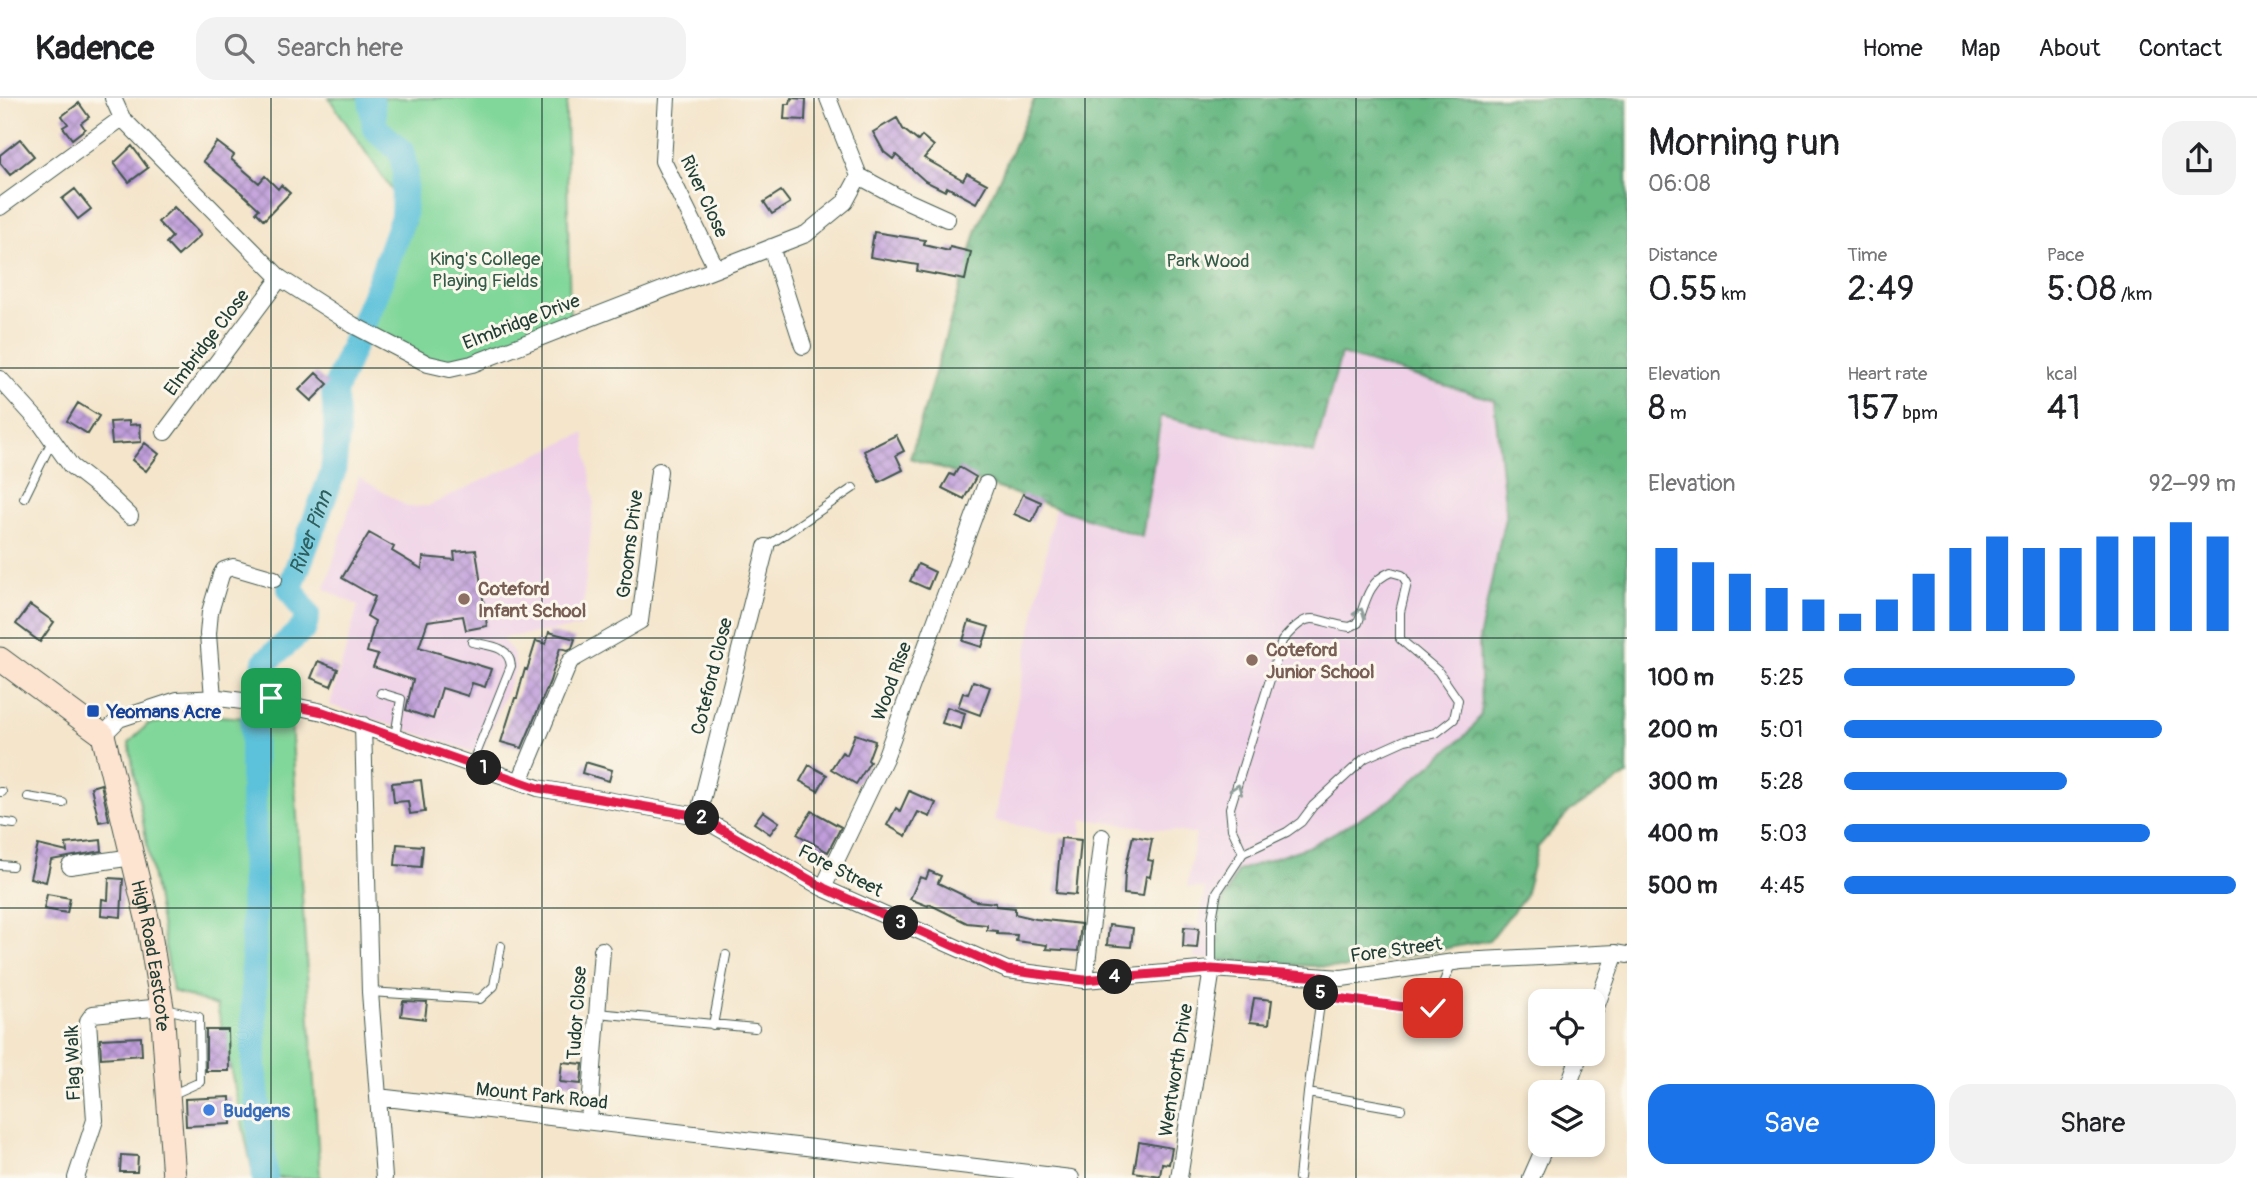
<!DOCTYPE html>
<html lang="en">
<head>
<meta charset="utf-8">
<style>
  :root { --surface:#fff; --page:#f2f2f2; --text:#202124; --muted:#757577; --line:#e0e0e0; --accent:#1a73e8 }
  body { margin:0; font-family:Pangolin,sans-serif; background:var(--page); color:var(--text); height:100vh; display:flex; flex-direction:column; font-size:26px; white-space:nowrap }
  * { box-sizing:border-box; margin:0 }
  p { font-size:23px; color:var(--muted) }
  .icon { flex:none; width:38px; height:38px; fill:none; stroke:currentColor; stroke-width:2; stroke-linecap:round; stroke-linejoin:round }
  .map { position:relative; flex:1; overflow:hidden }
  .drawer { display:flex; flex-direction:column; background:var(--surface); width:630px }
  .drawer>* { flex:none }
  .tools { position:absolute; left:1528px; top:891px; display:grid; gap:14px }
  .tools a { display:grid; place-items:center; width:77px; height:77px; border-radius:14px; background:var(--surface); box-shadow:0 4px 10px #0003; font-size:35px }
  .pin { position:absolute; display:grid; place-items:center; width:60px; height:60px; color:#fff; margin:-30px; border-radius:14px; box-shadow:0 4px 10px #0006 }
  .km { position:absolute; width:35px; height:35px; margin:-18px; border-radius:50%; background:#222; color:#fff; font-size:19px; line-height:35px; text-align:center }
  .round { display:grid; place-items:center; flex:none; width:74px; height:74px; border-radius:21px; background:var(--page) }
  .head { display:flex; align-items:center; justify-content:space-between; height:119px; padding:0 21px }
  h1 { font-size:38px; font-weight:600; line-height:52px }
  .figures { display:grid; grid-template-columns:repeat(3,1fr); gap:10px; height:119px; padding:7px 21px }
  .figures div { display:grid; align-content:center }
  .figures b { font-size:35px; font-weight:600 }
  .figures small { font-size:19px; font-weight:400 }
  .figures p { font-size:19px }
  .chart { height:196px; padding:14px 21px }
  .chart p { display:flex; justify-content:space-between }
  .chart svg { width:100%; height:126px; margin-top:7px; stroke:var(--accent); stroke-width:6 }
  .action { display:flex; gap:14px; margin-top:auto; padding:14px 21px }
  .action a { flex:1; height:80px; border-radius:21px; background:var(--accent); color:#fff; font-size:28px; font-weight:600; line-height:80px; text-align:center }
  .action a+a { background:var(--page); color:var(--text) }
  ul { padding:0 21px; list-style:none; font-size:23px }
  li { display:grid; grid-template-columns:112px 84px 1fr; align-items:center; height:52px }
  li i { height:18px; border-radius:9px; background:var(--accent) }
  header { display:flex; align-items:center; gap:42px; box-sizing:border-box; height:98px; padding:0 35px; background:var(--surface); border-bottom:2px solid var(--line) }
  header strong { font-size:33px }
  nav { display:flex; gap:38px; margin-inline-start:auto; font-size:24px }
  .search { width:490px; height:63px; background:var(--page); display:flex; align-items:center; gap:18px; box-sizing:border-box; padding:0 24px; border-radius:21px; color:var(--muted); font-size:26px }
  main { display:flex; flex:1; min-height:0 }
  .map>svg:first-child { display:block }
  .built { fill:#efd0e7 }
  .green { fill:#81d79a; stroke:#508a67; stroke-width:2 }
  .forest { fill:url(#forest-crowns); stroke:#447a5b; stroke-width:2 }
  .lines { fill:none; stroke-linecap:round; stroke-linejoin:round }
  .river { stroke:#5cc1da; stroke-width:26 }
  .building { fill:url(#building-cross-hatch) }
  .lane-casing { stroke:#3f564b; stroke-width:10 }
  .street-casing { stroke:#3f564b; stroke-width:18 }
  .secondary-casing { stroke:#3f564b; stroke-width:25 }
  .lane { stroke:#fff; stroke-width:8 }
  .street { stroke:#fff; stroke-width:16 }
  .secondary { stroke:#fde4d1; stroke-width:23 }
  .oneway { stroke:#8f9e9a }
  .route-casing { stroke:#fff; stroke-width:14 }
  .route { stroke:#e11d48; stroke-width:9 }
  .grid { fill:none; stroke:#1f3d34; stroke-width:2; stroke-opacity:0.55 }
  .education-dot { fill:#8d6e63; stroke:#fbf7ec; stroke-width:2.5 }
  .transit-dot { fill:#1a4fb4; stroke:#fbf7ec; stroke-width:2.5 }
  .shop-dot { fill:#3f7fe0; stroke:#fbf7ec; stroke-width:2.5 }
  .labels { text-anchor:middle; stroke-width:6; stroke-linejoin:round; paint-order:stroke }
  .street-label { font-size:19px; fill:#1f3d34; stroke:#fbf7ec }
  .park-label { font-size:19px; fill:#335c48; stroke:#fbf7ec }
  .education-label { font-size:19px; font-weight:bold; fill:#785e54; stroke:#fbf7ec; text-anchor:start }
  .transit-label { font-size:19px; font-weight:bold; fill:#164399; stroke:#fbf7ec; text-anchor:start }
  .shop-label { font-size:19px; font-weight:bold; fill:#366cbe; stroke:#fbf7ec; text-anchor:start }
  .water-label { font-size:21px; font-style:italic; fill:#2e5e5e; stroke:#fbf7ec }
</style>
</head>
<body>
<header>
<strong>Kadence</strong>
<div class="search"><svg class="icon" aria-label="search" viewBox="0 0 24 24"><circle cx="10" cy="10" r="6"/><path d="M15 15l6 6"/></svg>Search here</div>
<nav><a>Home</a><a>Map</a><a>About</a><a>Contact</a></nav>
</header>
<main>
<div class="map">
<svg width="1627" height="1080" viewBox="0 0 1627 1080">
  <defs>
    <pattern id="forest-crowns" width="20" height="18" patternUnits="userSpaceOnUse" patternTransform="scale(1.75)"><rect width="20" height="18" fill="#68b882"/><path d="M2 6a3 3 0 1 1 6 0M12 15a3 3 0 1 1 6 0" fill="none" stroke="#55976b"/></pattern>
    <pattern id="building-cross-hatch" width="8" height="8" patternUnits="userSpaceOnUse" patternTransform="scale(1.75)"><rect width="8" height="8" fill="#c19edb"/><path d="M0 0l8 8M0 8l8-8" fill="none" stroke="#9c82b2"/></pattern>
  </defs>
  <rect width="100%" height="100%" fill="#fbf7ec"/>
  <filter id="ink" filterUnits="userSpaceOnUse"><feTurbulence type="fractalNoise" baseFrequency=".0143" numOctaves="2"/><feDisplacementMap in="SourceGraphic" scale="14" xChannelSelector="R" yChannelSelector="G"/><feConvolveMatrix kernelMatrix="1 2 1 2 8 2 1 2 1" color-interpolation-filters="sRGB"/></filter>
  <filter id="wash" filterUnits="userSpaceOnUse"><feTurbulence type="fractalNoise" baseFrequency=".00686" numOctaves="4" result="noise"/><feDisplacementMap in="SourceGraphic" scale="28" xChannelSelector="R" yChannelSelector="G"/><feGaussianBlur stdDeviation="1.57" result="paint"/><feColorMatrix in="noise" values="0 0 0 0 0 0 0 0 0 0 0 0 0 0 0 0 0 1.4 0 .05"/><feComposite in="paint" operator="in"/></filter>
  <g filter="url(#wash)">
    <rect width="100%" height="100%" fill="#f4e5cb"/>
    <!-- built -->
    <path class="built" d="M 1341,256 L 1494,302 L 1506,415 L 1479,541 L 1481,616 L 1469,634 L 1383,708 L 1310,748 L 1237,773 L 1220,810 L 1216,862 L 1194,860 L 1205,791 L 1187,789 L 1196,736 L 1083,721 L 1081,737 L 1051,734 L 994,723 L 1055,409 L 1142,438 L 1160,318 L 1314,355 Z
      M 584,335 L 594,403 L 581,529 L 501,540 L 513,554 L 516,570 L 481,656 L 330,607 L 358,508 L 325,491 L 359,379 L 408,409 L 428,408 Z"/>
    <!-- green -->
    <path class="green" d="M 329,0 L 568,0 L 566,15 L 570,227 L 450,271 L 367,235 L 414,125 Z
      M 204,617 L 291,623 L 320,1080 L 254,1080 L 217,908 L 173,893 L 129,645 L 148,626 Z"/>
    <!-- forest -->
    <path class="forest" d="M 1035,0 L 1627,0 L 1627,677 L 1570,713 L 1538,749 L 1525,798 L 1490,842 L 1344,870 L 1216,862 L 1220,810 L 1237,773 L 1310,748 L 1383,708 L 1469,634 L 1481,616 L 1479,541 L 1506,415 L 1494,302 L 1341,256 L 1314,355 L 1161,318 L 1142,439 L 910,360 L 977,131 Z"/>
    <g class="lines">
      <!-- river -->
      <path class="river" id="s1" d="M 265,1080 L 254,971 L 253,624 L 265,564 L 304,530 L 307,517 L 290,490 L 333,374 L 337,335 L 334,294 L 378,188 L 403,119 L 405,71 L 401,53 L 375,30 L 371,0"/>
    </g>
    <g id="blocks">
      <!-- building -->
      <path class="building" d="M 791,0 L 806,1 L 805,22 L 784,21 L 785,6 L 790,6 Z
        M 79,5 L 89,19 L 81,25 L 85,31 L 72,41 L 63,29 L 68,26 L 62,18 Z
        M 897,20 L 903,31 L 918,43 L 922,38 L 934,48 L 924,60 L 963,82 L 967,75 L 987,86 L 976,105 L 947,89 L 945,93 L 925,83 L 896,57 L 893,61 L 884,54 L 873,34 Z
        M 20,41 L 34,58 L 10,77 L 0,65 L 0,57 Z
        M 217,44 L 234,57 L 231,61 L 259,85 L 265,78 L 278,91 L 281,87 L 290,95 L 264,122 L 256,114 L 259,111 L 243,96 L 203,63 Z
        M 132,48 L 148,70 L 129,84 L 114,65 Z
        M 75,91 L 91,111 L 78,121 L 62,101 Z
        M 781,93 L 790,105 L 772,116 L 764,104 Z
        M 174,109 L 201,137 L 178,158 L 166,145 L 172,139 L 158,124 Z
        M 874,134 L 925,142 L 924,147 L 949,153 L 950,149 L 971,154 L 965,182 L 917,173 L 918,167 L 870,159 Z
        M 316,275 L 328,286 L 311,303 L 299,292 Z
        M 78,305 L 99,318 L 88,336 L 67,323 Z
        M 129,323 L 129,327 L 140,326 L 141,344 L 112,346 L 110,324 Z
        M 896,337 L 904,353 L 896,357 L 903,372 L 879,384 L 864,353 Z
        M 145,345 L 159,356 L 146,373 L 132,362 Z
        M 959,369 L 976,379 L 964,401 L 942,390 L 950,376 L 954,378 Z
        M 1023,396 L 1041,404 L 1032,424 L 1014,416 Z
        M 369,435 L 394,449 L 392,453 L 422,471 L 423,459 L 455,462 L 454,454 L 476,452 L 487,528 L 466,532 L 463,518 L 428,523 L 419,549 L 491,571 L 485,589 L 472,585 L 468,598 L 442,590 L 433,621 L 406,612 L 413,582 L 373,569 L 378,557 L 367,554 L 375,523 L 367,518 L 375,499 L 342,480 Z
        M 918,466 L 935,474 L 928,491 L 910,483 Z
        M 30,507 L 54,524 L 40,544 L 16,526 Z
        M 969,523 L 989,529 L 982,549 L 963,543 Z
        M 549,534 L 575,541 L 572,550 L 568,552 L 560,550 L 550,583 L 522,650 L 501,644 L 515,600 L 517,600 L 525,571 L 527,572 L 536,543 L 546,546 Z
        M 318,563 L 338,571 L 331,588 L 311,580 Z
        M 973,583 L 990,589 L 980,617 L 958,609 L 963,595 L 968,596 Z
        M 947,609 L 965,615 L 961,631 L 942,625 Z
        M 855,636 L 875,643 L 868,662 L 870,664 L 856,686 L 831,671 L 842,654 L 847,657 Z
        M 585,664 L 612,672 L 609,683 L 582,675 Z
        M 809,667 L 827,677 L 818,693 L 800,683 Z
        M 421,682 L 425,714 L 410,716 L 408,703 L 394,704 L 392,685 Z
        M 101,686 L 109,722 L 99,724 L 91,689 Z
        M 909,693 L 936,705 L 930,719 L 918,714 L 906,738 L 887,727 L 896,710 L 900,713 Z
        M 763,713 L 779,724 L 770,736 L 754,725 Z
        M 812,713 L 841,729 L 828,754 L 797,736 Z
        M 1133,738 L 1152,741 L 1148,762 L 1153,763 L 1150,779 L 1146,778 L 1143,798 L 1124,796 L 1125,773 Z
        M 1061,740 L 1081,742 L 1076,797 L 1056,795 Z
        M 101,742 L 102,753 L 51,762 L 46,784 L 30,780 L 38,747 L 67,754 L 66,746 Z
        M 397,746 L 423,748 L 421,769 L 395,767 Z
        M 929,773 L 941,778 L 938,785 L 975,803 L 996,805 L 996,808 L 1015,810 L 1015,816 L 1036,821 L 1081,826 L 1078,853 L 1046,851 L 1047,847 L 1016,843 L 1017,837 L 997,836 L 997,833 L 987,832 L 987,827 L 967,825 L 929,806 L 928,808 L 910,801 L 920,779 L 926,781 Z
        M 109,780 L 123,781 L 121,819 L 101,817 L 102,801 L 108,802 Z
        M 47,796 L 70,800 L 67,815 L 44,811 Z
        M 1109,827 L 1133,830 L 1131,849 L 1107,847 Z
        M 1184,829 L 1199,830 L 1197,850 L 1183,849 Z
        M 1254,900 L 1272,902 L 1269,926 L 1250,924 Z
        M 403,903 L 427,904 L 425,921 L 401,918 Z
        M 206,932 L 228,932 L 229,973 L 206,973 Z
        M 141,939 L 142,957 L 101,960 L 100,941 Z
        M 562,964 L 583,966 L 581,986 L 560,984 Z
        M 230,999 L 231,1026 L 186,1028 L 185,1001 Z
        M 1139,1044 L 1172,1050 L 1169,1066 L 1162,1065 L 1160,1078 L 1134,1074 Z
        M 121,1057 L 138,1058 L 137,1074 L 120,1074 Z"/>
    </g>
  </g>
  <g filter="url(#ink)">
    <use href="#blocks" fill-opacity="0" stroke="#3f564b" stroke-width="2"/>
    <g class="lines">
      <!-- lane casing -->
      <g class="lane-casing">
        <path id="lane" d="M 24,400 L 52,343
          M 766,449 L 853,390
          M 381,595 L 401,601 L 395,639
          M 472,666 L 511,568 C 509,547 489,548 472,544
          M 0,694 L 2,694
          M 28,699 L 63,705
          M 0,724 L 14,726
          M 0,767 L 12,768
          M 1212,871 L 1212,821 L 1217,794 L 1243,755 L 1287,734 L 1301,724 L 1313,708 L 1365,660 L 1405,642 L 1436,635 L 1454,621 L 1458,602 L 1438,573 L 1400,541 L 1400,514 L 1407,485 L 1402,477 L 1391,474 C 1368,483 1365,505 1358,525 L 1350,529 C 1312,524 1312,508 1282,543 L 1230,710 L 1232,731 L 1243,755
          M 1322,879 L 1321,898 L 1429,911 L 1435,905 L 1452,864
          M 370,894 L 480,901 L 494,888 L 501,848
          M 166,911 L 199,919 L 200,984 L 171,997
          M 597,915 L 755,930
          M 713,927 L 726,857
          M 1308,995 L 1321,898
          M 1299,1080 L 1308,995 L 1401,1011"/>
      </g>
      <!-- street casing -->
      <g class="street-casing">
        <path id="street" d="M 113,0 L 122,20 L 280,180 L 353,227 L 428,266 L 450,271 L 472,266 L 806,136 L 845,104 L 859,78
          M 667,0 L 663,63 L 716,170
          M 828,0 L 859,78 L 896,98 L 947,121
          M 0,109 L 122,20
          M 771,149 L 803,248
          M 0,281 L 41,326 L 71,368 L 107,396 L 130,418
          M 165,334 L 280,180
          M 213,600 L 208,536 L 210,514 L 221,477 L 224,472 L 233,469 L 274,481
          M 363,627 L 370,894 L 378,999 L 1071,1080
          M 103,637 L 119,621 L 177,602 L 219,600 L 250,604 L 272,611 L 294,608 L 323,614 L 538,690 L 698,718 L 823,790 L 1007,872 L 1085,882 L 1212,871 L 1342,880 L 1461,863 L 1616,855 L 1627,857
          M 520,683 L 570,563 L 640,523 L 659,373
          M 698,718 L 766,449
          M 70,768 L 133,759
          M 823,790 L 885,660 L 986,386
          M 1085,882 L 1102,739
          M 1592,920 L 1616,855
          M 1566,994 L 1580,956
          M 378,999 L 384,1080
          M 589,1023 L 602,852
          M 76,1080 L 95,1022 L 88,923 L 93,916 L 162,909
          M 1179,1080 L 1212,871
          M 1531,1080 L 1546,1046"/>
      </g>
      <!-- secondary casing -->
      <g class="secondary-casing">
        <g id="secondary">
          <path id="s2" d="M 0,561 L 103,637 L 148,824 L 162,909 L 174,1080"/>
        </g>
      </g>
      <!-- lane -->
      <use href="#lane" class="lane"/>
      <!-- street -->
      <use href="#street" class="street"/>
      <!-- secondary -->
      <use href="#secondary" class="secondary"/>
    </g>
    <!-- one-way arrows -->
    <defs><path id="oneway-chevron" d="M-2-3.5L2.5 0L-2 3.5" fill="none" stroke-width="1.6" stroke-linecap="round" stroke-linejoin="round" transform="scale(1.75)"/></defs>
    <g class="oneway">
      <use href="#oneway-chevron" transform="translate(1360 515) rotate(-70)"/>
      <use href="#oneway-chevron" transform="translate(1237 691) rotate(-71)"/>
    </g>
  </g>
  <g class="lines" filter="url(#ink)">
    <!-- route casing -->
    <g class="route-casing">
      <path id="route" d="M 271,600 L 294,608 L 323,614 L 538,690 L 698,718 L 824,790 L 1007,872 L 1084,882 L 1212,871 L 1322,879 L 1321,898 L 1420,911 L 1433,910"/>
    </g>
    <!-- route -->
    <use href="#route" class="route"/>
  </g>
  <!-- grid -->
  <path class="grid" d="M 271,0 L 271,1080M 542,0 L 542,1080M 814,0 L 814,1080M 1085,0 L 1085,1080M 1356,0 L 1356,1080M 0,270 L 1627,270M 0,540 L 1627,540M 0,810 L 1627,810"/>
  <!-- markers -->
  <g class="education-dot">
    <circle cx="464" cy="501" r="7"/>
    <circle cx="1252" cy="562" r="7"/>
  </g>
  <rect class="transit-dot" x="86" y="606" width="14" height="14" rx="3.5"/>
  <circle class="shop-dot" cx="209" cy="1012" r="7"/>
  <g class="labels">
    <!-- street labels -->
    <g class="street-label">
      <text transform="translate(705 98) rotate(65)" y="7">River Close</text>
      <text transform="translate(521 223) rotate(-21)" y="7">Elmbridge Drive</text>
      <text transform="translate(206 244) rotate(-53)" y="7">Elmbridge Close</text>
      <text transform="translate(629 446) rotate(-83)" y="7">Grooms Drive</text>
      <text transform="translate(711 578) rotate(-76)" y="7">Coteford Close</text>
      <text transform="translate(891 583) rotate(-70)" y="7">Wood Rise</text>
      <text transform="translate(841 772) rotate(27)" y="7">Fore Street</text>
      <text transform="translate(1396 851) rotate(-8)" y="7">Fore Street</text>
      <text dy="7" stroke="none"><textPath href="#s2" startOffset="354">High Road Eastcote</textPath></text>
      <text transform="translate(576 915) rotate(-86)" y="7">Tudor Close</text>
      <text transform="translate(72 965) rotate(-92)" y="7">Flag Walk</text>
      <text transform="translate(1175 972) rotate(-81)" y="7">Wentworth Drive</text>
      <text transform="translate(542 997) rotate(6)" y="7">Mount Park Road</text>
    </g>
    <!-- park labels -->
    <g class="park-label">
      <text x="485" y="167">King's College<tspan x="485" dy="22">Playing Fields</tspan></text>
      <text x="1208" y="169">Park Wood</text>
    </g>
    <!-- education labels -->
    <g class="education-label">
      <text x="478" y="497">Coteford<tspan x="478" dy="22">Infant School</tspan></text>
      <text x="1266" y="558">Coteford<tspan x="1266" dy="22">Junior School</tspan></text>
    </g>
    <!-- transit labels -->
    <g class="transit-label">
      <text x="107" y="620">Yeomans Acre</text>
    </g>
    <!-- shop labels -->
    <g class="shop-label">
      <text x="223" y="1019">Budgens</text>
    </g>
    <!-- water labels -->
    <g class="water-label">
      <text dy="7" stroke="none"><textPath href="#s1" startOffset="674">River Pinn</textPath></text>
    </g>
  </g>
</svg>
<div class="tools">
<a><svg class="icon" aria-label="locate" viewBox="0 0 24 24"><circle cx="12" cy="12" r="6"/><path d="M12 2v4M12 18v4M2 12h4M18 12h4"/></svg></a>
<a><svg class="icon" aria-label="layers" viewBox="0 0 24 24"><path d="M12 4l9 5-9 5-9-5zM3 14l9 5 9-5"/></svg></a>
</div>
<div class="pin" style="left:271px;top:600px;background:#1e9e55"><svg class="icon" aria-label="arrive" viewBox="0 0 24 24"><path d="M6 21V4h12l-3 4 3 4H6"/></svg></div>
<div class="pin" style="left:1433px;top:910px;background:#d93025"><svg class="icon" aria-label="check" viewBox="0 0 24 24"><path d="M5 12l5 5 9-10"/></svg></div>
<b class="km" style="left:484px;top:670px">1</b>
<b class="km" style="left:702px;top:720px">2</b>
<b class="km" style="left:901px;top:825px">3</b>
<b class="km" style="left:1115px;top:879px">4</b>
<b class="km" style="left:1321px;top:895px">5</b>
</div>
<section class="drawer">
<div class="head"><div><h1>Morning run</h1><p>06:08</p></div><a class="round"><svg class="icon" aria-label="share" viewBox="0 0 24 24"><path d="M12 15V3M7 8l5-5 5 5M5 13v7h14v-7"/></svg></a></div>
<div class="figures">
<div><p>Distance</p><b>0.55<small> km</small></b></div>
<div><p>Time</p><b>2:49</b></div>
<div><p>Pace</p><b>5:08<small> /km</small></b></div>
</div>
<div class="figures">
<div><p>Elevation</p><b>8<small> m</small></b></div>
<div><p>Heart rate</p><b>157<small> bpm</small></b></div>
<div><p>kcal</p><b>41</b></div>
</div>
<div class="chart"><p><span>Elevation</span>92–99 m</p>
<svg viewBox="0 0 160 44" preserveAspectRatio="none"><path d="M5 44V15M15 44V20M25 44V24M35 44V29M45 44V33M55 44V38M65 44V33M75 44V24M85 44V15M95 44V11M105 44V15M115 44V15M125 44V11M135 44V11M145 44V6M155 44V11"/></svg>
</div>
<ul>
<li><b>100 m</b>5:25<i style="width:59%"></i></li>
<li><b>200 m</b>5:01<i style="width:81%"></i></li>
<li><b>300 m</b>5:28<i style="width:57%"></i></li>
<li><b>400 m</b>5:03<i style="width:78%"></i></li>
<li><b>500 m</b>4:45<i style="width:100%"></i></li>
</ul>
<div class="action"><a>Save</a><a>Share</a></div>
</section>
</main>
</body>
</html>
